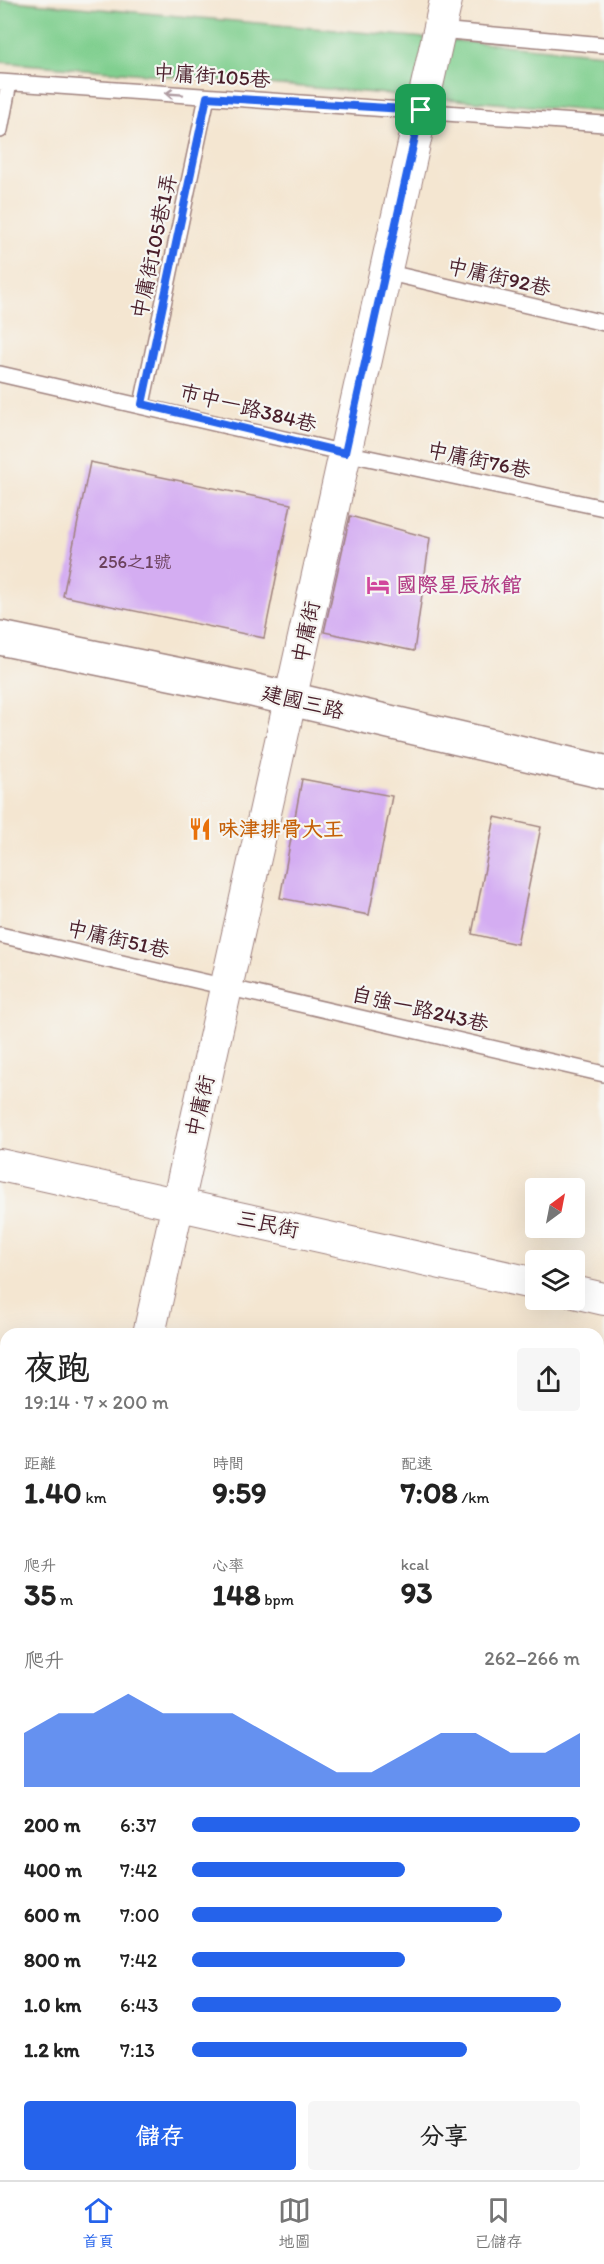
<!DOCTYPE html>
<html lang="zh-TW">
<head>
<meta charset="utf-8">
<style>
  :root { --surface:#fff; --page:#f6f6f6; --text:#222; --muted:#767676; --line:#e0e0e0; --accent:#2563eb }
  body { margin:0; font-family:Itim,"LXGW WenKai TC",sans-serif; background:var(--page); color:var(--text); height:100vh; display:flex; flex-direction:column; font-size:22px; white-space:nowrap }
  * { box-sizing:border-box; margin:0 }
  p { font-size:20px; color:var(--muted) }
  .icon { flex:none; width:33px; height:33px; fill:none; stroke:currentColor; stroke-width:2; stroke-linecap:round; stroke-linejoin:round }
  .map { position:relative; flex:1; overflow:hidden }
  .panel { position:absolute; left:0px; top:1328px; width:604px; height:854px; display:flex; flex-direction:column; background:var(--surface); border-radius:18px 18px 0 0; box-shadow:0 6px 24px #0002 }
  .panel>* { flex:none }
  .needle { width:39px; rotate:32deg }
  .fabs { position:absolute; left:525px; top:1178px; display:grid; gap:12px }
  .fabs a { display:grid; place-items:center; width:60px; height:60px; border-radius:6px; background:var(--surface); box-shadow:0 6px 24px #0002; font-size:30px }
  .pin { position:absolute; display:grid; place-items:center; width:51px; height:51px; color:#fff; margin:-26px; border-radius:12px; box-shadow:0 3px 9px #0006 }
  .round { display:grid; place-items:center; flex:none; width:63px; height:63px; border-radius:6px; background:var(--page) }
  .head { display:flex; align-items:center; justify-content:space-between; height:102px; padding:0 24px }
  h1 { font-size:33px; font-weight:700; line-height:45px }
  .metrics { display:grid; grid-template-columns:repeat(3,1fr); gap:9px; height:102px; padding:6px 24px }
  .metrics div { display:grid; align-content:center }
  .metrics b { font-size:30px; font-weight:700 }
  .metrics small { font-size:16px; font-weight:400 }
  .metrics p { font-size:16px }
  .chart { height:168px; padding:12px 24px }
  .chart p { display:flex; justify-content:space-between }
  .chart svg { width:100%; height:108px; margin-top:6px; fill:var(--accent); opacity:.7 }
  .primary-button { display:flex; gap:12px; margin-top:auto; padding:12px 24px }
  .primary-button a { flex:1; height:69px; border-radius:6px; background:var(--accent); color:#fff; font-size:24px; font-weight:700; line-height:69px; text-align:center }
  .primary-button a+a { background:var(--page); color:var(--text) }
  ul { padding:0 24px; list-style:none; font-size:20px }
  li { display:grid; grid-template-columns:96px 72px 1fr; align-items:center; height:45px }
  li i { height:15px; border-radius:8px; background:var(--accent) }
  .menu { display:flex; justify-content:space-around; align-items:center; height:84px; border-top:2px solid var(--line); background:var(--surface); font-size:16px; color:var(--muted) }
  .menu a { display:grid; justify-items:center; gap:3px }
  .menu .selected { color:var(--accent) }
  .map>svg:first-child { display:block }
  .green { fill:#80cf8f; stroke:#65775d; stroke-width:1.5 }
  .water { fill:#70a7de; stroke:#5d6384; stroke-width:1.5 }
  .pier { fill:#f4e6d1 }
  .building { fill:#d4adf2 }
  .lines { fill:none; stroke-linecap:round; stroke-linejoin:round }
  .lane-casing { stroke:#9f827e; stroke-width:18 }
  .street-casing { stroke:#9f827e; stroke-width:34 }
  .secondary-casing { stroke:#9f827e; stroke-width:36 }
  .lane { stroke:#fff; stroke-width:15 }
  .street { stroke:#fff; stroke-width:32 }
  .secondary { stroke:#fff; stroke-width:33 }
  .oneway { stroke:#ae9aa0 }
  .route-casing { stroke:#fff; stroke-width:12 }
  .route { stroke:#2563eb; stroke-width:8 }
  .labels { text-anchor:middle; stroke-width:4.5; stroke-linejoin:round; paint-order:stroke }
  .number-label { font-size:18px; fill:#6c425d }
  .street-label { font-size:21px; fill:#4a1f2b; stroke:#f6f6f2 }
  .hotel-label { font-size:21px; font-weight:bold; fill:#b23c85; stroke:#f6f6f2; text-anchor:start }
  .food-label { font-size:21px; font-weight:bold; fill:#c56008; stroke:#f6f6f2; text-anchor:start }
</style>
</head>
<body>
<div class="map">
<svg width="604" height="2180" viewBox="0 0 604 2180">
  <rect width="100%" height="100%" fill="#f6f6f2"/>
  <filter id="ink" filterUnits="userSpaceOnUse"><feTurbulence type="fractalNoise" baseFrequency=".0167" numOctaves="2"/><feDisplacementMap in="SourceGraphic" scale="12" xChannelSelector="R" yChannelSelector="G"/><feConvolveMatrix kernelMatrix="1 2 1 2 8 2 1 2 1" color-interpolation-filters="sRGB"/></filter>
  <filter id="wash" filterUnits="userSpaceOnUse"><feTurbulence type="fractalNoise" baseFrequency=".008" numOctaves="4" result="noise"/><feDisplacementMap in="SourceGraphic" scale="24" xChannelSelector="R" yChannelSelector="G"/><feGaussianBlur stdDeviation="1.35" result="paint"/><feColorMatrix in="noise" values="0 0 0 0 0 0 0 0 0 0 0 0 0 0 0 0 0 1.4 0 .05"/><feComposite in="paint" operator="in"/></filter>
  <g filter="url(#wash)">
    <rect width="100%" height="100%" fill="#f4e6d1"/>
    <!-- green -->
    <path class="green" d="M 0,0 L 604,54 L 604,112 L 0,62 Z"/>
    <!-- water -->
    <path class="water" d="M 598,2006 L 604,2007 L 604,2137 L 598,2136 Z"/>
    <!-- pier -->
    <path class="pier" d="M 0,1864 L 6,1865 L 6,2009 L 0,2008 Z"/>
    <g id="blocks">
      <!-- building -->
      <path class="building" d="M 90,462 L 291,504 L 264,638 L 63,596 Z
        M 350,516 L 430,538 L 414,651 L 324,632 Z
        M 302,779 L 392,796 L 369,915 L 280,898 Z
        M 495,817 L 541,827 L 517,944 L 472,934 Z"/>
    </g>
  </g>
  <g filter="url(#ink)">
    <use href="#blocks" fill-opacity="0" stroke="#9f827e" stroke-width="1.5"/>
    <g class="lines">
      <!-- lane casing -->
      <g class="lane-casing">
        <path id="lane" d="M 439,30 L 604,45
          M 0,82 L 604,124
          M 0,130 L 9,83
          M 385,272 L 604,323
          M 0,374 L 345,453 L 604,508
          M 142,404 L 207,97
          M 0,935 L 604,1074
          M 0,1472 L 6,1473
          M 598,1604 L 604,1606"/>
      </g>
      <!-- street casing -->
      <g class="street-casing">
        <path id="street" d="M 0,1165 L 536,1284
          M 574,1292 L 604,1299
          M 149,1334 L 446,0
          M 0,1789 L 6,1791
          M 598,1929 L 604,1930
          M 0,1987 L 6,1962
          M 0,2031 L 6,2033
          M 598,2168 L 604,2169"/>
      </g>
      <!-- secondary casing -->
      <g class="secondary-casing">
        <path id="secondary" d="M 0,638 L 248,689 L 604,772"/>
      </g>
      <!-- lane -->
      <use href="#lane" class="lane"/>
      <!-- street -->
      <use href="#street" class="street"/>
      <!-- secondary -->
      <use href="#secondary" class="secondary"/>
    </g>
    <!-- one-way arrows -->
    <defs><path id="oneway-shaft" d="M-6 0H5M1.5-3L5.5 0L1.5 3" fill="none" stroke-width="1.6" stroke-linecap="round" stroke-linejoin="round" transform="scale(1.5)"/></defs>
    <use class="oneway" href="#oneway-shaft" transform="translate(174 94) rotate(-176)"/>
  </g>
  <g class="lines" filter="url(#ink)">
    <!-- route casing -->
    <g class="route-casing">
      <path id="route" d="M 207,97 L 421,110 L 345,453 L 142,404 Z"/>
    </g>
    <!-- route -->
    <use href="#route" class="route"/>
  </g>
  <!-- icons -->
  <defs>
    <g id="hotel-bare" transform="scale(1.8)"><path d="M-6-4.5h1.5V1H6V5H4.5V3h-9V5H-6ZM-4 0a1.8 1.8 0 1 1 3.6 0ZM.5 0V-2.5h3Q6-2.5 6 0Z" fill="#d1479c" stroke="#f6f6f2" stroke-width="2.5" paint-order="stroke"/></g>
    <g id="restaurant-bare" transform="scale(1.8)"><path d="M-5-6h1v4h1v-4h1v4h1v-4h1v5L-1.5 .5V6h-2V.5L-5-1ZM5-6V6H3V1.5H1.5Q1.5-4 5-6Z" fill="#e8710a" stroke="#f6f6f2" stroke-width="2.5" paint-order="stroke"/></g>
  </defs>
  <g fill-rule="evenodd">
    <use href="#hotel-bare" x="378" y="585"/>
    <use href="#restaurant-bare" x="200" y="829"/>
  </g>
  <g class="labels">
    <!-- number labels -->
    <g class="number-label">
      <text x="135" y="568">256之1號</text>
    </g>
    <!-- street labels -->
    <g class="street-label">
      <text transform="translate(212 76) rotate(4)" y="7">中庸街105巷</text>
      <text transform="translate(154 246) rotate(-78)" y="7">中庸街105巷1弄</text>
      <text transform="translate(499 277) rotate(13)" y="7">中庸街92巷</text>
      <text transform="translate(248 408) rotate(14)" y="7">市中一路384巷</text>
      <text transform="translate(479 460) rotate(12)" y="7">中庸街76巷</text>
      <text transform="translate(306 632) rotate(-78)" y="7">中庸街</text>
      <text transform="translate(303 702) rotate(14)" y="7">建國三路</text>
      <text transform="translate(118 939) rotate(13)" y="7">中庸街51巷</text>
      <text transform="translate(420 1009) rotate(13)" y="7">自強一路243巷</text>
      <text transform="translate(200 1106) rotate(-77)" y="7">中庸街</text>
      <text transform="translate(268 1224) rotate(12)" y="7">三民街</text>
    </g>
    <!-- hotel labels -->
    <g class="hotel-label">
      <text x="396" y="592">國際星辰旅館</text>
    </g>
    <!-- food labels -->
    <g class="food-label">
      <text x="218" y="836">味津排骨大王</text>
    </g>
  </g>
</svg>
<div class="fabs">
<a><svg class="needle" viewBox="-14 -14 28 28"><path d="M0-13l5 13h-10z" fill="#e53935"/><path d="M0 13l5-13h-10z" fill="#767676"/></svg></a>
<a><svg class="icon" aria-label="layers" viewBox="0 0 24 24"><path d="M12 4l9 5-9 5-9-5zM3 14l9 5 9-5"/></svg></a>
</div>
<div class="pin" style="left:421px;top:110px;background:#1e9e55"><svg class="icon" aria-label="arrive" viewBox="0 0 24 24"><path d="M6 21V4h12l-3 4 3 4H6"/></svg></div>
<section class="panel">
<div class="head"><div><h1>夜跑</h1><p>19:14 · 7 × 200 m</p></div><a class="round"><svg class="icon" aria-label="share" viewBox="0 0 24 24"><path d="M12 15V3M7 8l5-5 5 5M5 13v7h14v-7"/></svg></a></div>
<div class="metrics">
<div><p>距離</p><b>1.40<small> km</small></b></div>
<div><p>時間</p><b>9:59</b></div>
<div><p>配速</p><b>7:08<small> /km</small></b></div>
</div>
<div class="metrics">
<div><p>爬升</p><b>35<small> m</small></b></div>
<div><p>心率</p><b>148<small> bpm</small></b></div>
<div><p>kcal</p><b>93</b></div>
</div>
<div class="chart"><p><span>爬升</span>262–266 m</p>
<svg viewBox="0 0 160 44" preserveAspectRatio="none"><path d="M0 44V22L10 14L20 14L30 6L40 14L50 14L60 14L70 22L80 30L90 38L100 38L110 30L120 22L130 22L140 30L150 30L160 22V44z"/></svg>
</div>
<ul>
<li><b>200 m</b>6:37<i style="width:100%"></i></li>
<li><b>400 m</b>7:42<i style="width:55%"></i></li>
<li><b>600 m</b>7:00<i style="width:80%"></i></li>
<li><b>800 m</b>7:42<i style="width:55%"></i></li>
<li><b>1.0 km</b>6:43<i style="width:95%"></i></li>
<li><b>1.2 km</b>7:13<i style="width:71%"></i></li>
</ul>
<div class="primary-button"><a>儲存</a><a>分享</a></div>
</section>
</div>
<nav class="menu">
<a class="selected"><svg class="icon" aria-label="home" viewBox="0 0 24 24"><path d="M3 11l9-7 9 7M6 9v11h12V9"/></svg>首頁</a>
<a><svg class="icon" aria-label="map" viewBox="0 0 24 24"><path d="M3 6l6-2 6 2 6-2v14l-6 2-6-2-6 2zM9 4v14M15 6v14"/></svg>地圖</a>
<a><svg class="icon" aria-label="saved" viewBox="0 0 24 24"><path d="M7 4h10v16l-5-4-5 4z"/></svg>已儲存</a>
</nav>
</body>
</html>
